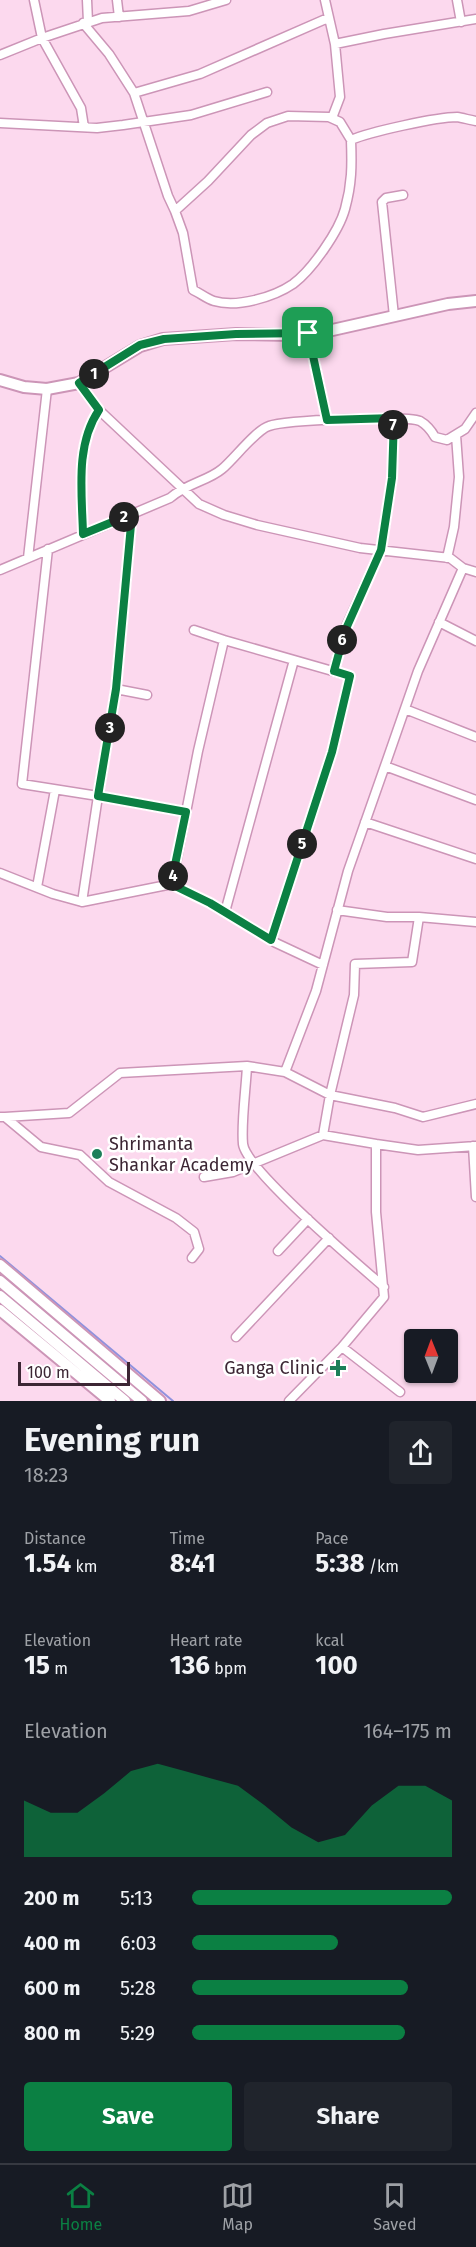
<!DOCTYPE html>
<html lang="en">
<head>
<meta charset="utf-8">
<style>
  :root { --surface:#171b24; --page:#20242c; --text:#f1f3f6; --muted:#9ea1a6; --line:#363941; --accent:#0b8043 }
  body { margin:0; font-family:"Fira Sans",sans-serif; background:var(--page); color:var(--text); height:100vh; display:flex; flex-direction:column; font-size:22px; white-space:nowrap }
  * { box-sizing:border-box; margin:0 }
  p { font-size:20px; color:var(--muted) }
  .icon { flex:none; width:33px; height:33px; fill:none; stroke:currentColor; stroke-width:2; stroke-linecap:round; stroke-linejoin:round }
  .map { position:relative; height:1401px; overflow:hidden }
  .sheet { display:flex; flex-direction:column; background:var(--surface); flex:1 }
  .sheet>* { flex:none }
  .needle { width:39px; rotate:359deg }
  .tools { position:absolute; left:404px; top:1329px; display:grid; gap:12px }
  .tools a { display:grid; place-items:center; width:54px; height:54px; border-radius:6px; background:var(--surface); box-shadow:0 2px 4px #0004; font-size:30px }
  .scale { position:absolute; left:18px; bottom:15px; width:112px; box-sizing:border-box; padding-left:6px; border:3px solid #3c2634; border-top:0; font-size:16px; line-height:21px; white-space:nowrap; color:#3c2634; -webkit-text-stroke:4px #fff; paint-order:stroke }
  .pin { position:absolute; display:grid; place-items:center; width:51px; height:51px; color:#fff; margin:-26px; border-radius:12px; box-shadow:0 3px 9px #0006 }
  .km { position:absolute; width:30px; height:30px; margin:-15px; border-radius:50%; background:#222; color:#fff; font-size:16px; line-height:30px; text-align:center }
  .round { display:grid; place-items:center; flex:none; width:63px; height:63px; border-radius:6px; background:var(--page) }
  .headline { display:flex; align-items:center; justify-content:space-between; height:102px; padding:0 24px }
  h1 { font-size:33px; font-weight:700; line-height:45px }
  .metrics { display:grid; grid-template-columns:repeat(3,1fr); gap:9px; height:102px; padding:6px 24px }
  .metrics div { display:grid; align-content:center }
  .metrics b { font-size:26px; font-weight:700 }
  .metrics small { font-size:16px; font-weight:400 }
  .metrics p { font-size:16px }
  .chart { height:168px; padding:12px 24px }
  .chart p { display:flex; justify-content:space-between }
  .chart svg { width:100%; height:108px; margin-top:6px; fill:var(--accent); opacity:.7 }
  .primary-button { display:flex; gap:12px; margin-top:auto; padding:12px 24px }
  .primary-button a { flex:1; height:69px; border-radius:6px; background:var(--accent); color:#fff; font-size:24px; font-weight:700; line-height:69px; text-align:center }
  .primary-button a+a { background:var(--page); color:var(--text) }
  ul { padding:0 24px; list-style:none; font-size:20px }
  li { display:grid; grid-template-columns:96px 72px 1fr; align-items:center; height:45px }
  li i { height:15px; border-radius:8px; background:var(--accent) }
  .tabs { display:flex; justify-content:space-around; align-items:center; height:84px; border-top:2px solid var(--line); background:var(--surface); font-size:16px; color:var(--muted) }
  .tabs a { display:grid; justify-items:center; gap:3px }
  .tabs .on { color:var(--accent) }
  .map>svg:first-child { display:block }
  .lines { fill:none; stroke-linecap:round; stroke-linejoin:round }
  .stream { stroke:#9092de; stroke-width:2 }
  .minor-casing { stroke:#cc95b7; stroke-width:11 }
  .major-casing { stroke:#cc95b7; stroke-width:14 }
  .minor { stroke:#fff; stroke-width:8 }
  .major { stroke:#fff; stroke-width:10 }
  .route-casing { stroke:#fff; stroke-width:12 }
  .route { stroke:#0b8043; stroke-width:8 }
  .poi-dot { fill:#1c7f59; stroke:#fff; stroke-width:2 }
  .labels { text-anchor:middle; stroke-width:5; stroke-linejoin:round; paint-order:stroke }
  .poi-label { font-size:18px; fill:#3c2634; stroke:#fff; text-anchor:start }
</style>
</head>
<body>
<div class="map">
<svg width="476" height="1401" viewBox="0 0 476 1401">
  <rect width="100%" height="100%" fill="#fcd9ee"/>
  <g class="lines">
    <!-- stream -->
    <path class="stream" d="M 0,1256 L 173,1401"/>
    <!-- minor casing -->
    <g class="minor-casing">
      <path id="minor" d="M 34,0 L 42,38 L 81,108 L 84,127
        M 87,0 L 88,22
        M 117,0 L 119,17
        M 325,0 L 335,44 L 340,97 L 332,118
        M 457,0 L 461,22
        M 83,23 L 109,54 L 134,93 L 168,196 L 175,211 L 208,181 L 251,135 L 267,123 L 288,116 L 329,117 L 340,122 L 351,140 C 369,132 437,117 457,117 C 463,118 470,120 476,121
        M 335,44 L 384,34 L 476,19
        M 0,55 L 42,38 L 102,18 L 189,11 L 226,0
        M 134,93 L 200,74 L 328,18
        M 0,123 L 97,128 L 123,125 L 191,115 L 267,92
        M 175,211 L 183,233 L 193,290 C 200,293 207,299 214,301 C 237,308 274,297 293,284 C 312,270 339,231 345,209 C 352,184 352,165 351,140
        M 394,316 L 382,202 L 386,198 L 403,195
        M 308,333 L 327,420
        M 79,383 L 99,410 L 199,504 L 224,515 L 257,525 L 360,548 L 450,558 L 463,568 L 476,572
        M 132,514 L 116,689 L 98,796 L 186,812
        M 83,534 C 82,493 75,445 99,410
        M 48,549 L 22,784 L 98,796 L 82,902
        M 28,558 L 47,389
        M 447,558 L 454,527 L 459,477 L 456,435
        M 0,570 L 170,498 C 187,483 208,481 222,469 C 234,459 256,430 269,426 C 285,420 407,415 420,421 C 427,425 431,430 435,437 L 447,440 L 465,429 L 476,413
        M 439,622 L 476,641
        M 194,630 L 224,640
        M 334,671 L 344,631 L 381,550 L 392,478 L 394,418
        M 116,689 L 147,695
        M 405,709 L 476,737
        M 385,766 L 476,800
        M 365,822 L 476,859
        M 0,873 L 53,894 L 82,902 L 172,884
        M 37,887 L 55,790
        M 337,910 L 387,917 L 419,917
        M 225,912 L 294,660
        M 271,940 L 332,752 L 350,676 L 224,640 L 198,751 L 172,884 L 210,903 L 271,940 L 276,943 L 323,965
        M 285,1072 L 330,1095 L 354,995 L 355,964 L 412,962 L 419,917 L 476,922
        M 0,1117 L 5,1117 L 41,1147 L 80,1155 L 109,1182 L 176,1218 L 194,1232 L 199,1249 L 192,1258
        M 5,1117 L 69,1113 L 120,1073 L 247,1066
        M 376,1144 L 323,1135 L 330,1095 L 395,1108 L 423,1117 L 476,1104
        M 473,1146 L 476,1197
        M 204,1177 L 233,1172 L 323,1135
        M 278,1251 L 308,1219
        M 384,1287 C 359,1265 246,1170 243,1144 C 241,1123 246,1088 247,1066 L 285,1072 L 316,991 L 348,871 L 387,760 L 418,671 L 463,568
        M 236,1337 L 329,1238
        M 342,1347 L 400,1392
        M 289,1401 L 342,1347 L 384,1297 L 376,1212 L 376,1144 L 418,1150 L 476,1146"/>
    </g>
    <!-- major casing -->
    <g class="major-casing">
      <path id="major" d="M 0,380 L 24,387 L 47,389 L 79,383 L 140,346 L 163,339 L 236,334 L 291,335 L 328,331 L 448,304 L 476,301
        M 0,1265 L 160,1401
        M 0,1281 L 142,1401
        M 0,1296 L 125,1401
        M 0,1310 L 110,1401"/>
    </g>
    <!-- minor -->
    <use href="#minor" class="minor"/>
    <!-- major -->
    <use href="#major" class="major"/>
  </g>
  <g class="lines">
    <!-- route casing -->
    <g class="route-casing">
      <path id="route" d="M 308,333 L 327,420 L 394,418 L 392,478 L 381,550 L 345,631 L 334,671 L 350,676 L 332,752 L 271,940 L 210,903 L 171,884 L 186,812 L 98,796 L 116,689 L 132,514 L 83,534 C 82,493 75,445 99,410 L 79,383 L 140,345 L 164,339 L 236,334 Z"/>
    </g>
    <!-- route -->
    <use href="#route" class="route"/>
  </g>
  <!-- markers -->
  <g class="poi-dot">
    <circle cx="97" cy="1154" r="6"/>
    <path d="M335 1359h6v6h6v6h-6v6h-6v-6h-6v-6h6z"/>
  </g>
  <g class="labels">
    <!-- poi labels -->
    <g class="poi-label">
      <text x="109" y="1150">Shrimanta<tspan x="109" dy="21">Shankar Academy</tspan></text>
      <text x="324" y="1374" text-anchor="end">Ganga Clinic</text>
    </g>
  </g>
</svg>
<div class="tools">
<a><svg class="needle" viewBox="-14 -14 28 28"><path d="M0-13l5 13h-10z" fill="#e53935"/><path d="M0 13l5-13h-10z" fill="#9ea1a6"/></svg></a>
</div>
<div class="scale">100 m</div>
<div class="pin" style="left:308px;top:333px;background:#1e9e55"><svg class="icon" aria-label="arrive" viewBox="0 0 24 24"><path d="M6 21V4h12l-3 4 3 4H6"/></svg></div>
<b class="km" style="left:94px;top:374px">1</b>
<b class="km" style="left:124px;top:517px">2</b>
<b class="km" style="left:110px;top:728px">3</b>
<b class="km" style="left:173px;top:876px">4</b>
<b class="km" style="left:302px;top:844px">5</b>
<b class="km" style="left:342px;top:640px">6</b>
<b class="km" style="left:393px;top:425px">7</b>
</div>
<section class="sheet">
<div class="headline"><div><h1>Evening run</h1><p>18:23</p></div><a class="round"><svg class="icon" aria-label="share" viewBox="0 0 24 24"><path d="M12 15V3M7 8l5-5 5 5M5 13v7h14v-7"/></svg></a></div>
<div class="metrics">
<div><p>Distance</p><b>1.54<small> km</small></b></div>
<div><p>Time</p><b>8:41</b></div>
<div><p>Pace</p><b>5:38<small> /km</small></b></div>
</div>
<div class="metrics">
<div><p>Elevation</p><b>15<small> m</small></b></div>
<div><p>Heart rate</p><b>136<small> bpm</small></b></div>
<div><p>kcal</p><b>100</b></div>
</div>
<div class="chart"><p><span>Elevation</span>164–175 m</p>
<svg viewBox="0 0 160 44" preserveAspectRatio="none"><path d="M0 44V21L10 26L20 26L30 18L40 9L50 6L60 9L70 12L80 15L90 23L100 32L110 38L120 35L130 23L140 15L150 15L160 21V44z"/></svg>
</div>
<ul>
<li><b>200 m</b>5:13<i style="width:100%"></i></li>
<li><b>400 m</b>6:03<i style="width:56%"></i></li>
<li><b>600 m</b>5:28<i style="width:83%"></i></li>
<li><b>800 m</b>5:29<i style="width:82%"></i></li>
</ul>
<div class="primary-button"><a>Save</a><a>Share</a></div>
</section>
<nav class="tabs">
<a class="on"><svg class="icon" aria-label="home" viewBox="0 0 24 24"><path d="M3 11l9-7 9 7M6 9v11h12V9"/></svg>Home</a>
<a><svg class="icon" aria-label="map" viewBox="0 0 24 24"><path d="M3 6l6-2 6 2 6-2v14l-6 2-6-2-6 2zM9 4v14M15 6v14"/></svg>Map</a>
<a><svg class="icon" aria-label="saved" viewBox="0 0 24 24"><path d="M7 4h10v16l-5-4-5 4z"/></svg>Saved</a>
</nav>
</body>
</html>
